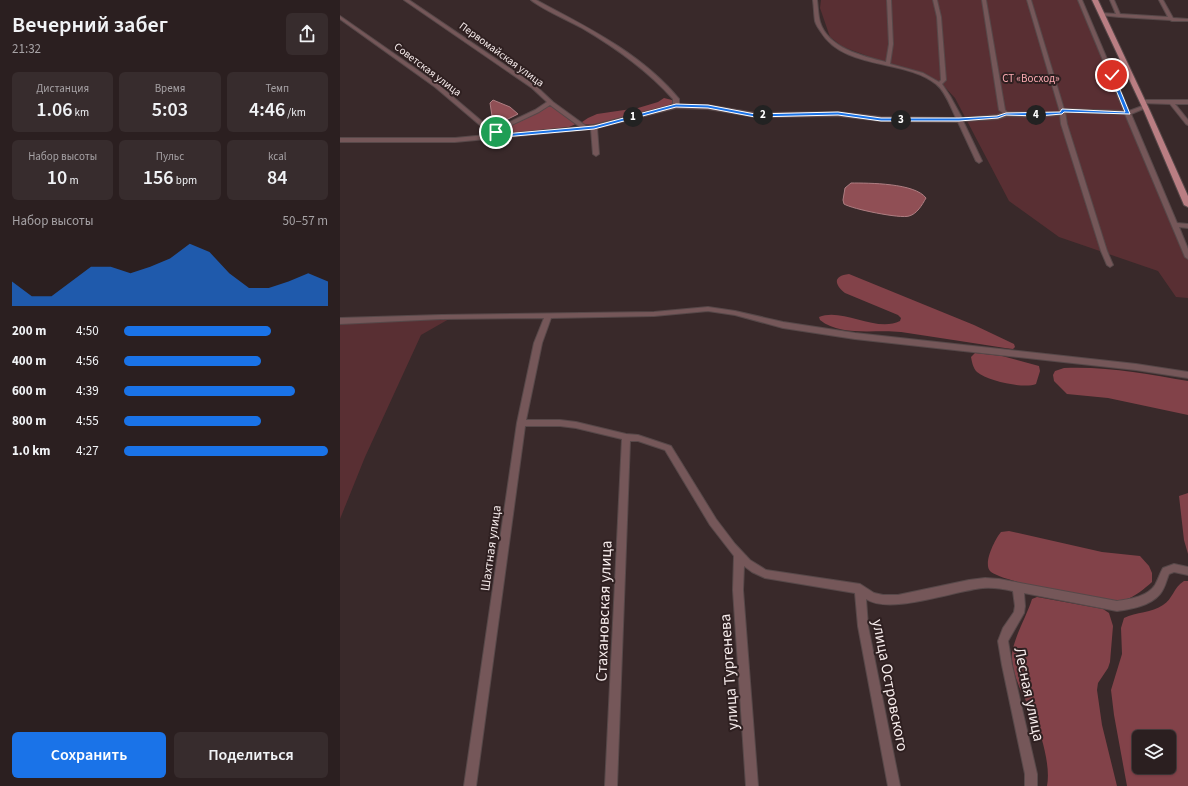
<!DOCTYPE html>
<html lang="ru">
<head>
<meta charset="utf-8">
<style>
  :root { --surface:#2b1f20; --page:#372c2d; --text:#f1f3f6; --muted:#a6a2a5; --line:#473d3e; --accent:#1a73e8 }
  body { margin:0; font-family:"Source Sans 3",sans-serif; background:var(--page); color:var(--text); height:100vh; display:flex; flex-direction:column; font-size:15px; white-space:nowrap }
  * { box-sizing:border-box; margin:0 }
  p { font-size:13px; color:var(--muted) }
  .icon { flex:none; width:22px; height:22px; fill:none; stroke:currentColor; stroke-width:2; stroke-linecap:round; stroke-linejoin:round }
  .map { position:relative; flex:1; overflow:hidden }
  .side { display:flex; flex-direction:column; background:var(--surface); width:340px }
  .side>* { flex:none }
  .fabs { position:absolute; left:792px; top:730px; display:grid; gap:8px }
  .fabs a { display:grid; place-items:center; width:44px; height:44px; border-radius:6px; background:var(--surface); box-shadow:0 1px 3px #0004,0 0 0 1px var(--line); font-size:20px }
  .pin { position:absolute; display:grid; place-items:center; width:34px; height:34px; color:#fff; margin:-17px; border:2px solid #fff; border-radius:50%; box-shadow:0 1px 4px #0007 }
  .km { position:absolute; width:20px; height:20px; margin:-10px; border-radius:50%; background:#222; color:#fff; font-size:11px; line-height:20px; text-align:center }
  .round { display:grid; place-items:center; flex:none; width:42px; height:42px; border-radius:6px; background:var(--page) }
  .summary { display:flex; align-items:center; justify-content:space-between; height:68px; padding:0 12px }
  h1 { font-size:22px; font-weight:600; line-height:30px }
  .stats { display:grid; grid-template-columns:repeat(3,1fr); gap:6px; height:68px; padding:4px 12px }
  .stats div { display:grid; align-content:center; border-radius:6px; background:var(--page); text-align:center }
  .stats b { font-size:20px; font-weight:600 }
  .stats small { font-size:11px; font-weight:400 }
  .stats p { font-size:11px }
  .chart { height:112px; padding:8px 12px }
  .chart p { display:flex; justify-content:space-between }
  .chart svg { width:100%; height:72px; margin-top:4px; fill:var(--accent); opacity:.7 }
  .button { display:flex; gap:8px; margin-top:auto; padding:8px 12px }
  .button a { flex:1; height:46px; border-radius:6px; background:var(--accent); color:#fff; font-size:16px; font-weight:600; line-height:46px; text-align:center }
  .button a+a { background:var(--page); color:var(--text) }
  ul { padding:0 12px; list-style:none; font-size:13px }
  li { display:grid; grid-template-columns:64px 48px 1fr; align-items:center; height:30px }
  li i { height:10px; border-radius:5px; background:var(--accent) }
  main { display:flex; flex:1; min-height:0 }
  .map>svg:first-child { display:block }
  .green { fill:#592f33 }
  .forest { fill:#824249; fill-rule:evenodd }
  .water { fill:#904f55; stroke:#ae7e82 }
  .lines { fill:none; stroke-linecap:round; stroke-linejoin:round }
  .minor-casing { stroke:#574849; stroke-width:2 }
  .major-casing { stroke:#574849; stroke-width:2 }
  .minor { fill:#755759; fill-rule:evenodd }
  .major { fill:#ba7e83; fill-rule:evenodd }
  .route { fill:#1a73e8; stroke:#fff }
  .labels { text-anchor:middle; stroke-width:4; stroke-linejoin:round; paint-order:stroke }
  .far-street-label { font-size:11px; fill:#f5eaea; stroke:#2f2021 }
  .far-park-label { font-size:11px; fill:#faaab1; stroke:#2f2021 }
  .street-label { font-size:13px; fill:#f5eaea; stroke:#2f2021 }
  .near-street-label { font-size:16px; fill:#f5eaea; stroke:#2f2021 }
</style>
</head>
<body>
<main>
<section class="side">
<div class="summary"><div><h1>Вечерний забег</h1><p>21:32</p></div><a class="round"><svg class="icon" aria-label="share" viewBox="0 0 24 24"><path d="M12 15V3M7 8l5-5 5 5M5 13v7h14v-7"/></svg></a></div>
<div class="stats">
<div><p>Дистанция</p><b>1.06<small> km</small></b></div>
<div><p>Время</p><b>5:03</b></div>
<div><p>Темп</p><b>4:46<small> /km</small></b></div>
</div>
<div class="stats">
<div><p>Набор высоты</p><b>10<small> m</small></b></div>
<div><p>Пульс</p><b>156<small> bpm</small></b></div>
<div><p>kcal</p><b>84</b></div>
</div>
<div class="chart"><p><span>Набор высоты</span>50–57 m</p>
<svg viewBox="0 0 160 44" preserveAspectRatio="none"><path d="M0 44V29L10 38L20 38L30 29L40 20L50 20L60 24L70 20L80 15L90 6L100 11L110 24L120 33L130 33L140 29L150 24L160 29V44z"/></svg>
</div>
<ul>
<li><b>200 m</b>4:50<i style="width:72%"></i></li>
<li><b>400 m</b>4:56<i style="width:67%"></i></li>
<li><b>600 m</b>4:39<i style="width:84%"></i></li>
<li><b>800 m</b>4:55<i style="width:67%"></i></li>
<li><b>1.0 km</b>4:27<i style="width:100%"></i></li>
</ul>
<div class="button"><a>Сохранить</a><a>Поделиться</a></div>
</section>
<div class="map">
<svg width="848" height="786" viewBox="0 0 848 786">
  <rect width="100%" height="100%" fill="#39292a"/>
  <!-- green -->
  <path class="green" d="M 481,0 L 742,0 L 839,230 L 848,247 L 848,298 L 836,297 L 818,271 L 719,237 L 669,201 L 615,98 L 601,83 L 503,47 L 490,37 L 480,8 Z
    M 109,319 L 81,335 L 25,457 L 0,519 L 0,323 Z"/>
  <!-- forest -->
  <path class="forest" d="M 324,98 L 332,100 L 333,103 C 324,110 253,128 243,124 L 242,122 L 248,118 L 257,114 L 298,108 L 318,102 Z
    M 209,106 L 214,107 L 236,124 L 229,127 L 172,133 L 162,131 L 167,125 Z
    M 509,274 L 634,325 L 674,344 L 675,347 L 673,349 L 665,348 C 631,343 596,337 561,332 C 536,329 501,337 480,320 L 479,317 C 502,307 536,333 560,321 L 561,318 L 558,315 L 505,293 C 494,284 493,276 509,274 Z
    M 635,353 L 662,356 L 699,366 L 700,371 L 696,384 C 684,389 648,381 637,372 C 633,368 632,362 631,357 Z
    M 724,368 C 766,366 807,374 848,381 L 848,415 L 768,398 L 727,394 L 714,381 L 713,375 L 715,371 Z
    M 848,493 L 848,554 L 844,540 L 839,496 Z
    M 669,531 L 762,552 L 800,556 L 809,566 L 812,573 L 812,582 C 804,589 795,597 784,600 C 768,603 660,582 650,571 C 643,563 655,539 661,532 Z
    M 844,581 L 848,581 L 848,786 L 787,786 L 774,715 L 771,690 L 782,654 L 781,628 L 784,618 C 796,612 812,613 823,605 C 833,599 833,588 844,581 ZM 799,737 L 829,737 L 829,767 L 799,767 Z
    M 697,597 L 763,609 L 769,613 L 773,626 L 770,662 L 768,668 L 758,683 L 757,690 L 762,725 L 777,786 L 707,786 C 711,766 701,733 693,714 C 684,697 674,680 672,660 C 670,644 687,616 692,599 Z"/>
  <!-- water -->
  <path class="water" d="M 153,100 L 170,107 L 178,114 L 164,121 L 157,121 L 152,116 L 150,103 Z
    M 511,183 C 529,183 575,183 586,198 C 582,205 577,214 569,216 C 561,219 512,209 504,204 L 503,200 L 505,188 Z"/>
  <g class="lines">
    <!-- minor casing -->
    <g class="minor-casing">
      <path id="minor" d="M 64,0 L 69,0 L 196,86 L 213,102 L 246,126 L 254,125 L 333,105 L 333,99 C 307,70 276,48 242,28 C 226,19 205,11 191,0 L 196,0 C 247,27 302,54 339,99 L 339,105 L 368,105 L 415,113 L 498,112 L 541,117 L 616,118 C 611,108 606,92 596,84 C 565,59 504,70 481,32 C 479,29 476,25 475,21 C 474,15 474,7 473,0 L 477,0 C 478,7 478,15 480,22 C 488,48 522,56 546,62 L 549,44 L 547,0 L 551,0 L 553,44 L 550,64 L 583,73 L 599,82 L 601,80 L 597,17 L 593,0 L 597,0 L 601,17 L 606,80 L 602,84 L 610,96 L 622,118 L 657,115 L 663,113 L 659,110 L 642,0 L 646,0 L 665,110 L 667,112 L 698,113 L 720,112 L 687,0 L 691,0 L 724,109 L 784,111 L 738,0 L 742,0 L 789,111 L 805,105 L 808,107 L 791,114 L 837,223 L 848,224 L 848,228 L 839,227 L 848,249 L 848,259 L 845,257 L 785,114 L 725,112 L 727,124 L 767,251 L 773,265 L 770,267 L 767,265 L 761,251 L 721,124 L 720,115 L 698,117 L 667,116 L 658,119 L 623,121 L 642,161 L 639,163 L 636,161 L 618,122 L 541,121 L 498,116 L 415,117 L 368,109 L 336,108 L 257,128 L 259,154 L 256,156 L 253,154 L 251,129 L 115,142 L 0,142 L 0,138 L 115,138 L 157,134 L 155,133 L 148,134 L 147,133 L 150,131 L 141,126 L 95,87 L 0,19 L 0,16 L 99,85 L 145,124 L 155,129 L 195,110 L 207,102 L 192,88 ZM 210,105 L 240,127 L 165,134 L 159,131 L 199,112 Z
        M 770,0 L 774,0 L 780,14 L 828,17 L 819,0 L 823,0 L 833,18 L 848,19 L 848,21 L 832,21 L 830,20 L 779,17 L 760,15 L 760,13 L 762,13 L 776,14 Z
        M 803,100 L 848,100 L 848,104 L 835,104 L 848,120 L 848,125 L 846,124 L 830,104 L 801,103 L 800,102 Z
        M 368,307 L 395,311 L 443,322 L 515,333 L 796,364 L 848,372 L 848,378 L 796,370 L 515,339 L 443,328 L 395,315 L 368,311 L 314,316 L 211,318 L 202,343 L 186,420 L 220,420 L 236,422 L 286,434 L 298,435 L 331,446 L 376,519 L 395,544 L 410,560 L 426,570 L 520,584 L 534,593 L 543,595 L 558,595 L 629,580 L 645,578 L 659,579 L 777,601 C 790,599 807,597 815,585 C 818,580 820,573 823,568 L 834,564 L 848,567 L 848,575 L 834,572 L 829,574 C 826,581 825,588 820,594 C 810,606 791,609 777,611 L 684,593 L 685,606 L 684,613 L 668,641 L 672,665 L 697,774 L 697,786 L 685,786 L 685,774 L 662,665 L 658,641 L 663,628 L 674,612 L 675,606 L 673,591 C 664,589 653,587 643,588 C 613,591 550,615 526,599 L 528,626 L 560,786 L 548,786 L 518,626 L 515,593 L 425,578 L 412,572 L 404,566 L 403,590 L 418,786 L 406,786 L 393,590 L 394,556 L 370,525 L 325,450 L 298,441 L 290,441 L 277,786 L 265,786 L 282,439 L 236,428 L 220,426 L 185,426 L 136,786 L 124,786 L 177,423 L 194,343 L 204,318 L 101,319 L 0,324 L 0,318 L 101,315 L 314,312 Z"/>
    </g>
    <!-- major casing -->
    <g class="major-casing">
      <path id="major" d="M 752,0 L 758,0 L 810,111 L 848,196 L 848,207 L 844,205 L 804,111 Z"/>
    </g>
    <!-- minor -->
    <use href="#minor" class="minor"/>
    <!-- major -->
    <use href="#major" class="major"/>
  </g>
  <!-- route -->
  <path class="route" d="M 772,74 L 774,75 L 790,114 L 724,112 L 722,114 L 698,116 L 666,115 L 658,118 L 619,121 L 541,121 L 498,115 L 415,117 L 368,108 L 336,107 L 254,129 L 164,137 L 154,132 L 156,131 L 164,134 L 254,126 L 336,104 L 368,105 L 415,114 L 498,112 L 541,118 L 619,118 L 657,116 L 666,113 L 720,112 L 722,109 L 785,112 L 770,75 Z"/>
  <g class="labels">
    <!-- far-street labels -->
    <g class="far-street-label">
      <text transform="translate(162 54) rotate(36)" y="4">Первомайская улица</text>
      <text transform="translate(88 69) rotate(37)" y="4">Советская улица</text>
    </g>
    <!-- far-park labels -->
    <g class="far-park-label">
      <text x="691" y="82">СТ «Восход»</text>
    </g>
    <!-- street labels -->
    <g class="street-label">
      <text transform="translate(150 548) rotate(-82)" y="5">Шахтная улица</text>
    </g>
    <!-- near-street labels -->
    <g class="near-street-label">
      <text transform="translate(263 611) rotate(-88)" y="6">Стахановская улица</text>
      <text transform="translate(388 672) rotate(-94)" y="6">улица Тургенева</text>
      <text transform="translate(551 685) rotate(79)" y="6">улица Островского</text>
      <text transform="translate(690 694) rotate(78)" y="6">Лесная улица</text>
    </g>
  </g>
</svg>
<div class="fabs">
<a><svg class="icon" aria-label="layers" viewBox="0 0 24 24"><path d="M12 4l9 5-9 5-9-5zM3 14l9 5 9-5"/></svg></a>
</div>
<div class="pin" style="left:156px;top:132px;background:#1e9e55"><svg class="icon" aria-label="arrive" viewBox="0 0 24 24"><path d="M6 21V4h12l-3 4 3 4H6"/></svg></div>
<div class="pin" style="left:772px;top:75px;background:#d93025"><svg class="icon" aria-label="check" viewBox="0 0 24 24"><path d="M5 12l5 5 9-10"/></svg></div>
<b class="km" style="left:293px;top:117px">1</b>
<b class="km" style="left:423px;top:115px">2</b>
<b class="km" style="left:561px;top:120px">3</b>
<b class="km" style="left:696px;top:115px">4</b>
</div>
</main>
</body>
</html>
